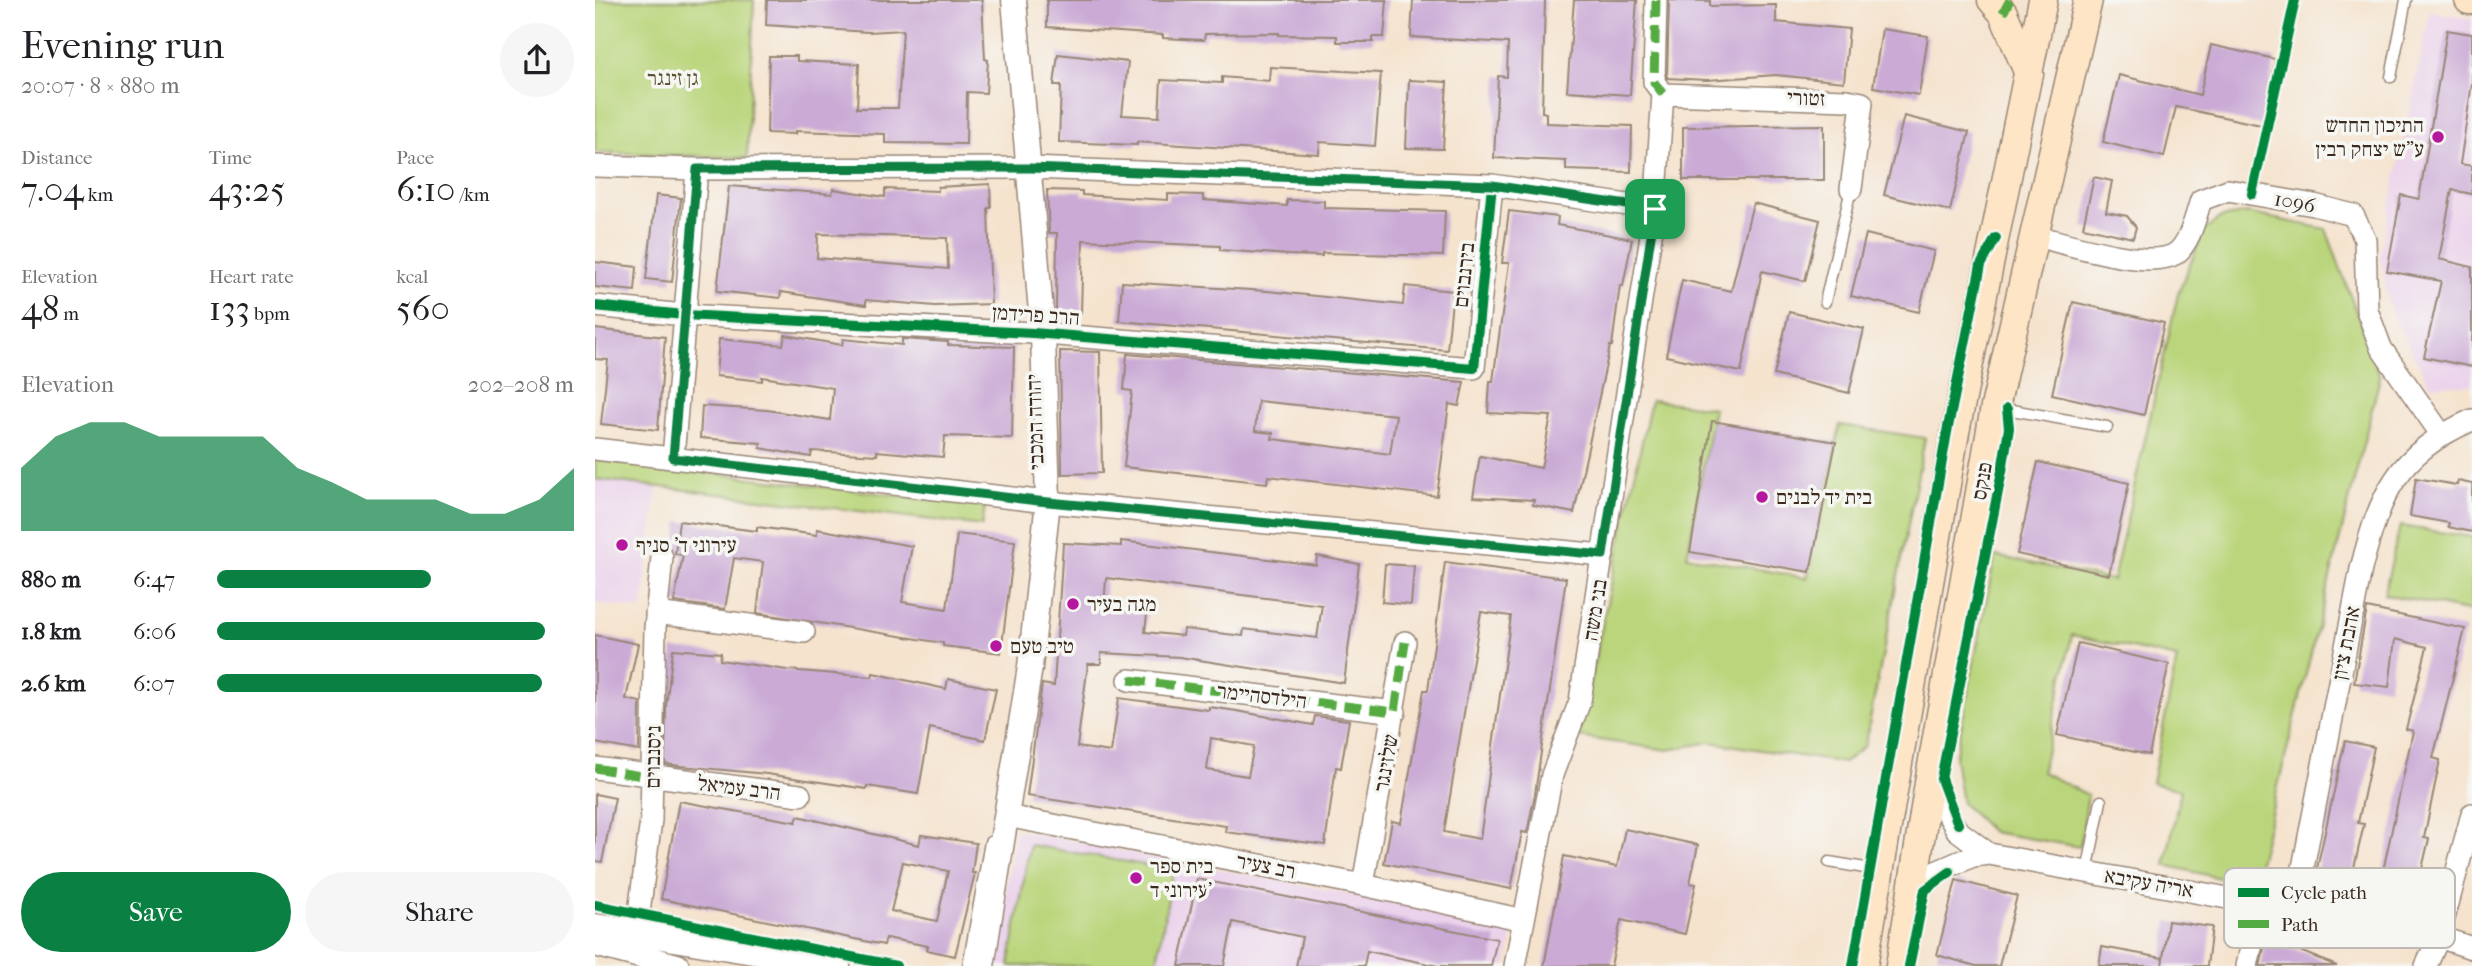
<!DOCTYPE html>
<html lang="en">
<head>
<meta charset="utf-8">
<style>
  :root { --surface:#fff; --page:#f6f6f6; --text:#202124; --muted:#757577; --accent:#0b8043 }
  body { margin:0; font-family:"IM FELL French Canon","Frank Ruhl Libre",serif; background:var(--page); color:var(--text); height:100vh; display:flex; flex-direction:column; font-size:26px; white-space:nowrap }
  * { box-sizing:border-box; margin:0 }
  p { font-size:23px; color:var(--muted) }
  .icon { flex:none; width:38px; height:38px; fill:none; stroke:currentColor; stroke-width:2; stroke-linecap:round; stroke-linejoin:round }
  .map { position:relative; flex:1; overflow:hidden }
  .sheet { display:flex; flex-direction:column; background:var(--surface); width:595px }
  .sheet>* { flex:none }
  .pin { position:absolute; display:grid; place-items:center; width:60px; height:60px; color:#fff; margin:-30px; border-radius:14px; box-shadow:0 4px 10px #0006 }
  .round { display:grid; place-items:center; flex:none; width:74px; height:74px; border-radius:37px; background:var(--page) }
  .headline { display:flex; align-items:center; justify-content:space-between; height:119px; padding:0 21px }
  h1 { font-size:38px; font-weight:600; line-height:52px }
  .figures { display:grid; grid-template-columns:repeat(3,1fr); gap:10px; height:119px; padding:7px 21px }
  .figures div { display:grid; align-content:center }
  .figures b { font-size:35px; font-weight:600 }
  .figures small { font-size:19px; font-weight:400 }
  .figures p { font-size:19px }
  .chart { height:196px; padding:14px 21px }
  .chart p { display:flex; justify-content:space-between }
  .chart svg { width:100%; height:126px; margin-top:7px; fill:var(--accent); opacity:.7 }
  .button { display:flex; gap:14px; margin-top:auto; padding:14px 21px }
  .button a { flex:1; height:80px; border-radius:42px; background:var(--accent); color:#fff; font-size:28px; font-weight:600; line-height:80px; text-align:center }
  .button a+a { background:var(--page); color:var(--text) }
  ul { padding:0 21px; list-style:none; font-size:23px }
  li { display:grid; grid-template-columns:112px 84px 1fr; align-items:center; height:52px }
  li i { height:18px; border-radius:9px; background:var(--accent) }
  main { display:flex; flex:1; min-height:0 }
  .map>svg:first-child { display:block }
  .built { fill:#ebd1eb }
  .green { fill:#bad57b; stroke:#7a804c; stroke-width:2 }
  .building { fill:#cbabd6; fill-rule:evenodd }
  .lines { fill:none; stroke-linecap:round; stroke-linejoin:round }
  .service-casing { stroke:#988676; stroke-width:13 }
  .minor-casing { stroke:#988676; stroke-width:24 }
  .tertiary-casing { stroke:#988676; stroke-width:27 }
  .secondary-casing { stroke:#988676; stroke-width:31 }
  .service { stroke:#fff; stroke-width:10 }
  .minor { stroke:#fff; stroke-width:21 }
  .tertiary { stroke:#fff; stroke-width:24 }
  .secondary { stroke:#fde5c5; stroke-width:28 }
  .quiet { stroke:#55ab43; stroke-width:9; stroke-dasharray:18 9; stroke-linecap:butt }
  .cycleway-casing { stroke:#f6f6f2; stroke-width:15 }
  .cycleway { stroke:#00873e; stroke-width:10 }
  .route-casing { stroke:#fff; stroke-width:14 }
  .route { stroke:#0b8043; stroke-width:9 }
  .poi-dot { fill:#b5179e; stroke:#f6f6f2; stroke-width:2.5 }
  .labels { text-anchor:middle; stroke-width:7; stroke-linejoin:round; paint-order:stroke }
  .park-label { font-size:21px; fill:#5b5535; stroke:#f6f6f2 }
  .street-label { font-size:21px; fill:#3b2a1e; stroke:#f6f6f2 }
  .poi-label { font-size:21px; fill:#3b2a1e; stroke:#f6f6f2; text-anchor:start }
  .key { fill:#f6f6f2; stroke:#beb9b2; stroke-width:2 }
  .key-label { font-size:19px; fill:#3b2a1e }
</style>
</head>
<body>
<main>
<section class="sheet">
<div class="headline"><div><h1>Evening run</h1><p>20:07 · 8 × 880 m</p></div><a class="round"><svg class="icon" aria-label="share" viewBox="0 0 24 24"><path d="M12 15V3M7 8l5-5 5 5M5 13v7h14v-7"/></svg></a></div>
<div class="figures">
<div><p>Distance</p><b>7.04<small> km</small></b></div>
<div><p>Time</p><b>43:25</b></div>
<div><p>Pace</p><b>6:10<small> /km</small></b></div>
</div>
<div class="figures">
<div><p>Elevation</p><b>48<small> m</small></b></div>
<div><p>Heart rate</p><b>133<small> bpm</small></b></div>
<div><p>kcal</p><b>560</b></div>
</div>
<div class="chart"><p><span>Elevation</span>202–208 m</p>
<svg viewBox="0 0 160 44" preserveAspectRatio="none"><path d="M0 44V22L10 11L20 6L30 6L40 11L50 11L60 11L70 11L80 22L90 27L100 33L110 33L120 33L130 38L140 38L150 33L160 22V44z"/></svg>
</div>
<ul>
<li><b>880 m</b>6:47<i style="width:60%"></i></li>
<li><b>1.8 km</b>6:06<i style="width:92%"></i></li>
<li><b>2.6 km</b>6:07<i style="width:91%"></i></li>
</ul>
<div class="button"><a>Save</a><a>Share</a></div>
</section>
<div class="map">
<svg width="1877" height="966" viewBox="0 0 1877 966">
  <rect width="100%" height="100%" fill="#f6f6f2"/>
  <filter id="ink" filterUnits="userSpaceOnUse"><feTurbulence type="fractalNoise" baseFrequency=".0143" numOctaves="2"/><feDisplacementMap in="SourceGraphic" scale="14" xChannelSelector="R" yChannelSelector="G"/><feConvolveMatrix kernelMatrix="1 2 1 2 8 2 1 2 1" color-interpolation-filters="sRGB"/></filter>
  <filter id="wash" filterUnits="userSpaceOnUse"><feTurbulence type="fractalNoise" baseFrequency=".00686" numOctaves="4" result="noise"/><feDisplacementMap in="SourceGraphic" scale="28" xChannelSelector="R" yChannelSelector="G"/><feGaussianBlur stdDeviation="1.57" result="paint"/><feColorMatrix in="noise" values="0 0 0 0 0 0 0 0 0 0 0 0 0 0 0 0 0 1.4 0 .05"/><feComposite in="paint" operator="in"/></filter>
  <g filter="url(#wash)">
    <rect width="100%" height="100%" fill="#f5e3ce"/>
    <!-- built -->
    <path class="built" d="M 1835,11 L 1877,19 L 1877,385 L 1835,385 L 1795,310 L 1785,256 Z
      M 0,479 L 62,487 L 47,609 L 0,603 Z
      M 421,830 L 919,926 L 911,966 L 398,966 Z"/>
    <!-- green -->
    <path class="green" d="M 0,0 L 159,0 L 152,158 L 0,152 Z
      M 1652,213 L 1731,229 L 1785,377 L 1658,886 L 1570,865 L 1586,790 L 1557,783 L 1582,658 L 1477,635 L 1447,772 L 1493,795 L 1485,847 L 1397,832 L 1367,803 L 1360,758 L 1400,556 L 1518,580 L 1583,294 L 1608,232 L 1625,218 Z
      M 1056,400 L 1119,408 L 1092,556 L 1212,578 L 1245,425 L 1330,438 L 1270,745 L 1249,763 L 1115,742 L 1073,750 L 983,737 Z
      M 0,459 L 390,506 L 387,526 L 0,479 Z
      M 1805,526 L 1877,537 L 1877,612 L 1789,594 Z
      M 435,845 L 578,870 L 561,966 L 414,966 Z"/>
    <g id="blocks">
      <!-- building -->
      <path class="building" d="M 172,0 L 387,0 L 390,59 L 393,60 L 391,93 L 372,92 L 371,144 L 290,143 L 290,134 L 200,131 L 200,134 L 172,133 L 174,56 L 202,56 L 202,61 L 264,64 L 262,108 L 303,108 L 308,30 L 273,32 L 171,25 Z
        M 452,0 L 792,0 L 789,37 L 778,37 L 778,42 L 742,42 L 742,36 L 684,35 L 684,33 L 610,34 L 609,40 L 568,38 L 568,35 L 452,27 Z
        M 818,0 L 950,0 L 947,112 L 951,113 L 951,123 L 1037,126 L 1036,172 L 971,170 L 971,161 L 899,158 L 903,76 L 912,77 L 913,43 L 816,37 Z
        M 979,0 L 1042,0 L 1035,95 L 972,91 Z
        M 1074,0 L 1115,1 L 1115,6 L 1181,5 L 1181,22 L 1254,29 L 1249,82 L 1181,75 L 1112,80 L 1072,78 Z
        M 1287,29 L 1333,36 L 1324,95 L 1278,87 Z
        M 1852,30 L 1877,34 L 1877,83 L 1865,164 L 1877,166 L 1877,194 L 1857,190 L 1844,259 L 1877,267 L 1877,367 L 1829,357 L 1846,281 L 1792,271 L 1806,195 L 1824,199 Z
        M 1616,45 L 1680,59 L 1666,125 L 1581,107 L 1569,157 L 1508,142 L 1524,75 L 1605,95 Z
        M 463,54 L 533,62 L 527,115 L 564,117 L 566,80 L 627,83 L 627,77 L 674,81 L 675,67 L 786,73 L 780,146 L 725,142 L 724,154 L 542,142 L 542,145 L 464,142 L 466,85 L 459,85 Z
        M 814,80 L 852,82 L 848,149 L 811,148 Z
        M 1309,116 L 1374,132 L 1355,211 L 1289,195 Z
        M 1229,125 L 1229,180 L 1088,180 L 1088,127 Z
        M 1499,177 L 1517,181 L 1511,212 L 1532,216 L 1541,227 L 1538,238 L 1488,227 Z
        M 395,184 L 396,208 L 393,208 L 396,304 L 340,306 L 271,300 L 271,305 L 186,292 L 185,298 L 122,291 L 134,186 L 237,194 L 238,189 L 290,197 L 290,189 L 343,191 L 343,187 ZM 223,234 L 352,238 L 353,269 L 222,258 Z
        M 452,190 L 487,191 L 487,195 L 573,200 L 573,194 L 608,195 L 608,200 L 692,206 L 692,200 L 729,201 L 729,208 L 850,211 L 848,256 L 727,253 L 727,256 L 694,255 L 625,250 L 625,246 L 488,240 L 486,313 L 461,312 L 462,233 L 454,233 Z
        M 61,195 L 86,198 L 77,282 L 51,279 Z
        M 1158,203 L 1225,220 L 1210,281 L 1167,271 L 1146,372 L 1071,356 L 1087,280 L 1136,291 Z
        M 914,211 L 963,217 L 962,225 L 1037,239 L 1028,286 L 1025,285 L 1017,346 L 1015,346 L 979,513 L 938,505 L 939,500 L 878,497 L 885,456 L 946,468 L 956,416 L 893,413 L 895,381 L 898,381 L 914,263 L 907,263 Z
        M 1271,234 L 1339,251 L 1324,312 L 1256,296 Z
        M 0,262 L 42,267 L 40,291 L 0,287 Z
        M 527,282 L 672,291 L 808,305 L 810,286 L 858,291 L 852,350 L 524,321 Z
        M 1478,302 L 1569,323 L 1549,415 L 1457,394 Z
        M 1194,312 L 1269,329 L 1254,393 L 1179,375 Z
        M 0,329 L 70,337 L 63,430 L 6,424 L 13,360 L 0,359 Z
        M 190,335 L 247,345 L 248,339 L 307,345 L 307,339 L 353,342 L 353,345 L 419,347 L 417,438 L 350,436 L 348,457 L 282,451 L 282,455 L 217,451 L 216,457 L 165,448 L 166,443 L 105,438 L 107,406 L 172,410 L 235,420 L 238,388 L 167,377 L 167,381 L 121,376 L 124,339 L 188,345 Z
        M 465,351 L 505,352 L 507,473 L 467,474 Z
        M 532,354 L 869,382 L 864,406 L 854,404 L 842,496 L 673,476 L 672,483 L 529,467 L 537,391 L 529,390 ZM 663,401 L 801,415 L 795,454 L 677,439 L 678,433 L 660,431 Z
        M 1117,421 L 1241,442 L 1215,572 L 1095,552 Z
        M 1443,462 L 1534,483 L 1514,575 L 1422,554 Z
        M 1821,478 L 1862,485 L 1863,481 L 1877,484 L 1877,532 L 1853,527 L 1854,523 L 1815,516 Z
        M 84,521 L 162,531 L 162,527 L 222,535 L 222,529 L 317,546 L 307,602 L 352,609 L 362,534 L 420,541 L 406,653 L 348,646 L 348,643 L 162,613 L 168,562 L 139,558 L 130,609 L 79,602 L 88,555 L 80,554 Z
        M 526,541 L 721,565 L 722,556 L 764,564 L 749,683 L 585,657 L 506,653 L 506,664 L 493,664 L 482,747 L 516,752 L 524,698 L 614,710 L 614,707 L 642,711 L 718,725 L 720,716 L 754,720 L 746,768 L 741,767 L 730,845 L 630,832 L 631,826 L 432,796 L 447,684 L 459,686 L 468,543 L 526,546 ZM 511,578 L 727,605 L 722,638 L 649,629 L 648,636 L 589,629 L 588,636 L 550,632 L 552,614 L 509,609 ZM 616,738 L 659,746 L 653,776 L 612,770 Z
        M 850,562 L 971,578 L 940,794 L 932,833 L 927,832 L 916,889 L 789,863 L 797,821 L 806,823 L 829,690 L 833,690 ZM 886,612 L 916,616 L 885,839 L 849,832 Z
        M 790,564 L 819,566 L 816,605 L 787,602 Z
        M 1772,608 L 1870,629 L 1838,758 L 1845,760 L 1829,838 L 1834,839 L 1818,907 L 1782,899 L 1818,731 L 1811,729 L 1832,647 L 1800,639 L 1794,687 L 1759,683 Z
        M 0,635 L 43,644 L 31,699 L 45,702 L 44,751 L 0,743 Z
        M 1483,643 L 1574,664 L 1554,755 L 1462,735 Z
        M 78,649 L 126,653 L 125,660 L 192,670 L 277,677 L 278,673 L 351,689 L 353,679 L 401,689 L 390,740 L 335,728 L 323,794 L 272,786 L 272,789 L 172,774 L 86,766 L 70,764 L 71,707 Z
        M 1750,741 L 1779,747 L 1763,823 L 1769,824 L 1754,890 L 1719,882 Z
        M 0,794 L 20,798 L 7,862 L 0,861 Z
        M 84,801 L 201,822 L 203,816 L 324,845 L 326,835 L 381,843 L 377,873 L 380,873 L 360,956 L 332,950 L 333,946 L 291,938 L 289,945 L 66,899 ZM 308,862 L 353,871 L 342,921 L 296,911 Z
        M 1030,829 L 1103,845 L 1095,883 L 1101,884 L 1090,934 L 1026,920 L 1016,966 L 949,966 L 969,856 L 1022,867 Z
        M 602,879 L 902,939 L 896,966 L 843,966 L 772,951 L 769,966 L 701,966 L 707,937 L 638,922 L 629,966 L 584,966 Z
        M 1361,880 L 1422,896 L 1404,966 L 1381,966 L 1342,955 Z
        M 1573,921 L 1617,927 L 1612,966 L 1567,966 Z
        M 1670,944 L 1705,951 L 1742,966 L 1665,966 Z
        M 1507,947 L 1568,958 L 1567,966 L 1504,966 Z"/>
    </g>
  </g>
  <g filter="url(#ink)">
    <use href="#blocks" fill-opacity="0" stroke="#988676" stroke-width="2"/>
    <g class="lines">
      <!-- service casing -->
      <g class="service-casing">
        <path id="service" d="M 1796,77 L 1811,0
          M 1230,302 L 1256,189
          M 1400,407 L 1512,427
          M 1234,862 L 1282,870
          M 1492,872 L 1506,801
          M 373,966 L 395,842"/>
      </g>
      <!-- minor casing -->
      <g class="minor-casing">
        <path id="minor" d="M 1068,94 L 1252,100 L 1267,103 L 1256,189
          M 0,166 L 102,169 L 435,168 L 897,185 L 1060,209
          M 1440,236 C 1472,243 1553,270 1580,254 C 1595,244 1601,215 1606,200 L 1633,190 L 1719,205 L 1758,215 L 1770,239 L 1772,310 L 1786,348 L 1846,434
          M 0,306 L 89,315 L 438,333 L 879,368 L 897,185
          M 0,449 L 443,501 L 1008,555
          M 78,458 L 102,169
          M 61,613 L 209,632
          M 534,680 L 800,712
          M 0,768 L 205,795
          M 1334,783 L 1362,830 L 1394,854
          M 412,816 L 768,885 L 929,920
          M 1320,881 L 1378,856 L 1394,854 L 1844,937 L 1877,948
          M 768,885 L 810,642
          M 1700,909 L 1766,569 C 1785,494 1802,453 1877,420
          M 24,942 L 27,931 L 44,913 L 56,820 L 60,628 L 67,557
          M 920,966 L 957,775 L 985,701 L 1060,209 L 1068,94 L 1059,82 L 1061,0
          M 1652,966 L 1666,903
          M 1831,966 L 1844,937 L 1877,814"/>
      </g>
      <!-- tertiary casing -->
      <g class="tertiary-casing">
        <path id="tertiary" d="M 0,926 L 243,966
          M 0,944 L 82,966
          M 387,966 L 435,667 L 453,501 L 448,335 L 419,0"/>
      </g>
      <!-- secondary casing -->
      <g class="secondary-casing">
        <path id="secondary" d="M 1397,0 L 1408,13 L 1434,74
          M 1874,0 L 1877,0
          M 1268,966 L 1360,432 L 1448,0
          M 1305,966 L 1334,783 L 1400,407 L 1493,0"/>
      </g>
      <!-- service -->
      <use href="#service" class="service"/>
      <!-- minor -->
      <use href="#minor" class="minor"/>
      <!-- tertiary -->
      <use href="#tertiary" class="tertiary"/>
      <!-- secondary -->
      <use href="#secondary" class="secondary"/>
      <!-- quiet -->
      <path class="quiet" d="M 1061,0 L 1059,82 L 1068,94
        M 1408,13 L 1415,0
        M 534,680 L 800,712 L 810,642
        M 0,768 L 58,778"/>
      <!-- cycleway casing -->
      <g class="cycleway-casing">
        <path id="cycleway" d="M 1657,194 L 1700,0
          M 0,306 L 89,315 L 438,333 L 879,368 L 897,185
          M 1363,824 L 1346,779 L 1407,471 L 1414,428 L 1412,409
          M 0,905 L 301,966
          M 1258,966 L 1352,432 L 1386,265 L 1401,238
          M 1314,966 L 1330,890 L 1355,872"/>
      </g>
      <!-- cycleway -->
      <use href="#cycleway" class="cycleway"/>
    </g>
  </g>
  <g class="lines" filter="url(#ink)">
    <!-- route casing -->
    <g class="route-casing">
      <path id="route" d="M 435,168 L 897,185 L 1060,209 L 1008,555 L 443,501 L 78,458 L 102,169 Z"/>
    </g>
    <!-- route -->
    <use href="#route" class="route"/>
  </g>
  <!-- markers -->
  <g class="poi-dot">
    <circle cx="1843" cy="137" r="7"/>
    <circle cx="1167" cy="497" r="7"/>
    <circle cx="27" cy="545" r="7"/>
    <circle cx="478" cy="604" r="7"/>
    <circle cx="401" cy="646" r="7"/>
    <circle cx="541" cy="878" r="7"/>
  </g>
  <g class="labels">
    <!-- park labels -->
    <g class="park-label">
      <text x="78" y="85">גן זינגר</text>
    </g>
    <!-- street labels -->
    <g class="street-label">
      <text transform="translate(1211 98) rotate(2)" y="7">זטורי</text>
      <text transform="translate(1700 202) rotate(11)" y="7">1096</text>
      <text transform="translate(869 275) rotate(-84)" y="7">בירנבוים</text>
      <text transform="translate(441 315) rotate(4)" y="7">הרב פרידמן</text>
      <text transform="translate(440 422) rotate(-92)" y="7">יהודה המכבי</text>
      <text transform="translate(1387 481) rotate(-80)" y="7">פנקס</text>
      <text transform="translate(1000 610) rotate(-81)" y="7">בני משה</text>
      <text transform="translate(1751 643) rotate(-79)" y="7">אהבת ציון</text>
      <text transform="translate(667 696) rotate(7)" y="7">הילדסהיימר</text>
      <text transform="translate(58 757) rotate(-89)" y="7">ניסנבוים</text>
      <text transform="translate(791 763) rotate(-80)" y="7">שלזינגר</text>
      <text transform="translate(144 788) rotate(7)" y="7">הרב עמיאל</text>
      <text transform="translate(671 866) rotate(11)" y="7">רב צעיר</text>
      <text transform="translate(1554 883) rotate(10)" y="7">אריה עקיבא</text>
    </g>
    <!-- poi labels -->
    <g class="poi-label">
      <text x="1829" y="132" text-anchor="end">התיכון החדש<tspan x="1829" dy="24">ע"ש יצחק רבין</tspan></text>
      <text x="1181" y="504">בית יד לבנים</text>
      <text x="41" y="552">עירוני ד' סניף</text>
      <text x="492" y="611">מגה בעיר</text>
      <text x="415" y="653">טיב טעם</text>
      <text x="555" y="873">בית ספר<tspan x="555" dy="24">עירוני ד'</tspan></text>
    </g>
  </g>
  <!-- legend -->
  <rect x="1629" y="868" width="231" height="80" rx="10" class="key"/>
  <rect x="1643" y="888" width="31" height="9" fill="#00873e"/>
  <rect x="1643" y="920" width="31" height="8" fill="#55ab43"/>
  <g class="key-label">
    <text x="1686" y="899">Cycle path</text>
    <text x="1686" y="931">Path</text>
  </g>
</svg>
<div class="pin" style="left:1060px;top:209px;background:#1e9e55"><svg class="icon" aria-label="arrive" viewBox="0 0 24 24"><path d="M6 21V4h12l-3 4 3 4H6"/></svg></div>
</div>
</main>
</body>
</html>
